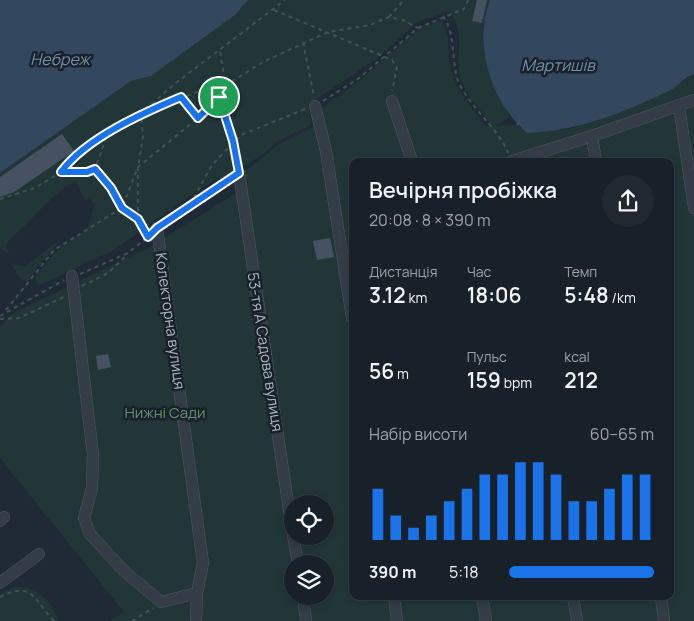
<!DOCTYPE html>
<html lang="uk">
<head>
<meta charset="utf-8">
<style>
  :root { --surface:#182029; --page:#212831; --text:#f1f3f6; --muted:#9fa3a8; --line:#363e46; --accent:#1a73e8 }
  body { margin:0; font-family:Manrope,sans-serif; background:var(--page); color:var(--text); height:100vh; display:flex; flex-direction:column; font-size:19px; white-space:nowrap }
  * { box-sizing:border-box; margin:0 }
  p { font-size:16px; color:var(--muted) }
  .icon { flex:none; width:28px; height:28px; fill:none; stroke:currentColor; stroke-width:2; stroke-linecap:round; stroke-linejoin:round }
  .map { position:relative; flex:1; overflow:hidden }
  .side { position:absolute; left:349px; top:158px; width:325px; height:442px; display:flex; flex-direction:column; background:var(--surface); border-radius:10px; box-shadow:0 2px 8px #0003,0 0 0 1px var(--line) }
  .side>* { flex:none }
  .tools { position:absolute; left:284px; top:495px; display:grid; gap:10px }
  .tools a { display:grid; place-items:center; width:50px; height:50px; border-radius:50%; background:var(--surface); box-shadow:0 2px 8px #0003,0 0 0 1px var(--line); font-size:25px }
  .pin { position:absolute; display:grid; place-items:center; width:42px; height:42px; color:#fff; margin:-21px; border:2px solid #fff; border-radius:50%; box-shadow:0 1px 5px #0007 }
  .round { display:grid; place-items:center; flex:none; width:52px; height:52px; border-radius:26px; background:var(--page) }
  .headline { display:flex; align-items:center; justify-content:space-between; height:85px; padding:0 20px }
  h1 { font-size:22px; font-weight:600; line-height:38px }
  .stats { display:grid; grid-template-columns:repeat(3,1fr); gap:8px; height:85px; padding:5px 20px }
  .stats div { display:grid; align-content:center }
  .stats b { font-size:21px; font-weight:600 }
  .stats small { font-size:14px; font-weight:400 }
  .stats p { font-size:14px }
  .chart { height:140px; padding:10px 20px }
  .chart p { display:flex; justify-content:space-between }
  .chart svg { width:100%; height:90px; margin-top:5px; stroke:var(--accent); stroke-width:6 }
  ul { padding:0 20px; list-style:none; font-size:16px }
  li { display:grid; grid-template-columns:80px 60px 1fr; align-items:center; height:38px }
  li i { height:12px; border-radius:6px; background:var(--accent) }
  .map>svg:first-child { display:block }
  .green { fill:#223638; fill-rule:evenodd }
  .water { fill:#33475e }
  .building { fill:#465261 }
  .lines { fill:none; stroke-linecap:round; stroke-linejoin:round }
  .minor-casing { stroke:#4e5762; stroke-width:12 }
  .path { stroke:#3f5355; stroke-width:2; stroke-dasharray:4 4; stroke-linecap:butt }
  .minor { stroke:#333c47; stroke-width:11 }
  .route-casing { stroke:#fff; stroke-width:10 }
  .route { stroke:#1a73e8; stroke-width:6 }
  .labels { text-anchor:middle; stroke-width:5; stroke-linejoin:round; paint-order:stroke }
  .street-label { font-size:15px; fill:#adb7c4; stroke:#19212b }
  .park-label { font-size:15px; fill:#65946e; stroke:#19212b }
  .water-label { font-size:16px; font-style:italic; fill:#758fad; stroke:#19212b }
</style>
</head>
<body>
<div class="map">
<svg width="694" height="621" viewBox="0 0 694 621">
  <rect width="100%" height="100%" fill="#202a37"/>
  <!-- green -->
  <path class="green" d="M 248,0 L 490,0 L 486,11 L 493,81 L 510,117 L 496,126 L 517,125 L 527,133 L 570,129 L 599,120 L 671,90 L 694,74 L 694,621 L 110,621 L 124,612 L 0,458 L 0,328 L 13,313 L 148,248 L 235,194 L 245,172 L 277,145 L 317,125 L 319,110 L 359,81 L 419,29 L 441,20 C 451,36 447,55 452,73 C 458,93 474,110 485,126 L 492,126 C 482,110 463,93 459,73 C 456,53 466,25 447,11 L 416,23 L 379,57 L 308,105 L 311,122 L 309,126 L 276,142 L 265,153 L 231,174 L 209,183 L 112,251 L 40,285 L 37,284 L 35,276 L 55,252 L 87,229 L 95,204 L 90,199 L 85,200 L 76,182 C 60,184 26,228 8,240 L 6,246 L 9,251 L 6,253 L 0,247 L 0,173 L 131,81 L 151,76 L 235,15 ZM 352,161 L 670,161 L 670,596 L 352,596 ZM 292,504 L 325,504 L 325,536 L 292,536 ZM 292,564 L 325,564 L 325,596 L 292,596 Z
    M 54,244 L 57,244 L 27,281 L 21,279 L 14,269 L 13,264 L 24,267 Z
    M 14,587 C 35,586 53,601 58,621 L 0,621 L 0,594 Z"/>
  <!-- water -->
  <path class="water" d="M 0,0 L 248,0 L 235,15 L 151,76 L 131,81 L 0,173 Z
    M 490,0 L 694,0 L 694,74 C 684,77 678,87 669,91 C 623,113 578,131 527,133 C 491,102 473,45 490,0 Z"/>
  <!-- building -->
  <path class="building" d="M 477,0 L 487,0 L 482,23 L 472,21 Z
    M 62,134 L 74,151 L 14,192 L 0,197 L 0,177 Z
    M 330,238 L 334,257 L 317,260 L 313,241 Z
    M 108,354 L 111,367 L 98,370 L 96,356 Z"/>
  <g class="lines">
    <!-- minor casing -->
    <g class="minor-casing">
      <path id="minor" d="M 392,101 L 412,161
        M 315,106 L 326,151 L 352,318
        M 679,106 L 694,208
        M 592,136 L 596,161
        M 512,161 L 592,136 L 694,100
        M 239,173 L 292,530
        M 157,228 L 203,563 L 197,593 L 196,621
        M 72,276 L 93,455 L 92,488 L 84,518 L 90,534 L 124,571 L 161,602 L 197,593
        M 0,521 L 4,517
        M 293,536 L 298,564
        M 0,583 L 39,554
        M 303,596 L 306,621
        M 394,596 L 397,621
        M 482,596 L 486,621
        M 573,596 L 577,621
        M 661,596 L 664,621"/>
    </g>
    <!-- path -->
    <path class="path" d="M 274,10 L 392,60 L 397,67 L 392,91
      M 443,16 C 457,36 450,61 459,83 C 470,107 501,132 508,153
      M 389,17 L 404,0
      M 303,42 L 314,96
      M 220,52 L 225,81
      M 181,97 L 198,118
      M 219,97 L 233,141 L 237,164
      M 323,101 L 358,79 L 418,28 L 464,9 L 468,0
      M 517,125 L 524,120
      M 95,169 L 111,188 L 122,208 L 138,219 L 148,237
      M 61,172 L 87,172 L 95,169 L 107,135
      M 0,199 L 35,188 L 61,172 L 70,160 L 91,144 L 141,114 L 225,81 L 234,80
      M 190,205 L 230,179
      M 138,219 L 138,167 L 143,137 L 141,114 L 173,85 L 285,0
      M 164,223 L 190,205 L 212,165 L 241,135 L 305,109
      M 80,274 L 128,253 L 148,237
      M 82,286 L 108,273 L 127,255
      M 6,310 L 54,250 L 122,208 L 138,167 L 198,118 L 234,80 L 263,62 L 328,32 L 370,25 L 389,17 L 403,20 L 418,28
      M 0,316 L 64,280
      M 0,319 L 19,318 L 66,296
      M 0,597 C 36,579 34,604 55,621
      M 132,621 L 153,608"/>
    <!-- minor -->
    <use href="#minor" class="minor"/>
  </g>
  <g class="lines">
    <!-- route casing -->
    <g class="route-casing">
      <path id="route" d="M 181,97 L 198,118 L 219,97 L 233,141 L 239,173 L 157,228 L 148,237 L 138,219 L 122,208 L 111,188 L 95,169 L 87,172 L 61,172 C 86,138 143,113 181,97 Z"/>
    </g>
    <!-- route -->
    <use href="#route" class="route"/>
  </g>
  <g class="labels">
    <!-- street labels -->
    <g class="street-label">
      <text transform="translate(170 321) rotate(82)" y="5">Колекторна вулиця</text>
      <text transform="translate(265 352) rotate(81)" y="5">53-тя А Садова вулиця</text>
    </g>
    <!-- park labels -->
    <g class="park-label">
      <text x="165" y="418">Нижні Сади</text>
    </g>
    <!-- water labels -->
    <g class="water-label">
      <text x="60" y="65">Небреж</text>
      <text x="558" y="71">Мартишів</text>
    </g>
  </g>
</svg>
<div class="tools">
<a><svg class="icon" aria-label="locate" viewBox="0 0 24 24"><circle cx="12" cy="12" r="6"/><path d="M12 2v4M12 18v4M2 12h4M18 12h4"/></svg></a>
<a><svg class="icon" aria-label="layers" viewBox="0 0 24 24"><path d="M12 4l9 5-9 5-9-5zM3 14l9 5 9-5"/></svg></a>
</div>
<div class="pin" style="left:219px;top:97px;background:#1e9e55"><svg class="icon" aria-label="arrive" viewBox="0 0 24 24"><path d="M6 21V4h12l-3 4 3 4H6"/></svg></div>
<section class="side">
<div class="headline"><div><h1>Вечірня пробіжка</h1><p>20:08 · 8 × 390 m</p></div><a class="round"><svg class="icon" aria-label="share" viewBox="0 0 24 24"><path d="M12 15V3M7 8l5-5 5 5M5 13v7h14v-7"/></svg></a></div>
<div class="stats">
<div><p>Дистанція</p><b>3.12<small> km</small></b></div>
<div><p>Час</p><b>18:06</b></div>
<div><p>Темп</p><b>5:48<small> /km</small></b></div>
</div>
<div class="stats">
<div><b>56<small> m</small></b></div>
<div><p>Пульс</p><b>159<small> bpm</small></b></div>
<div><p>kcal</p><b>212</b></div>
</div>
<div class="chart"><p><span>Набір висоти</span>60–65 m</p>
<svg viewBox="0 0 160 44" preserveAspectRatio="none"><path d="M5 44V19M15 44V32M25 44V38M35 44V32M45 44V25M55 44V19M65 44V12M75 44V12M85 44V6M95 44V6M105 44V12M115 44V25M125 44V25M135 44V19M145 44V12M155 44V12"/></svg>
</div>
<ul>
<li><b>390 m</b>5:18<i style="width:100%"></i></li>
</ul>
</section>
</div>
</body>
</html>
